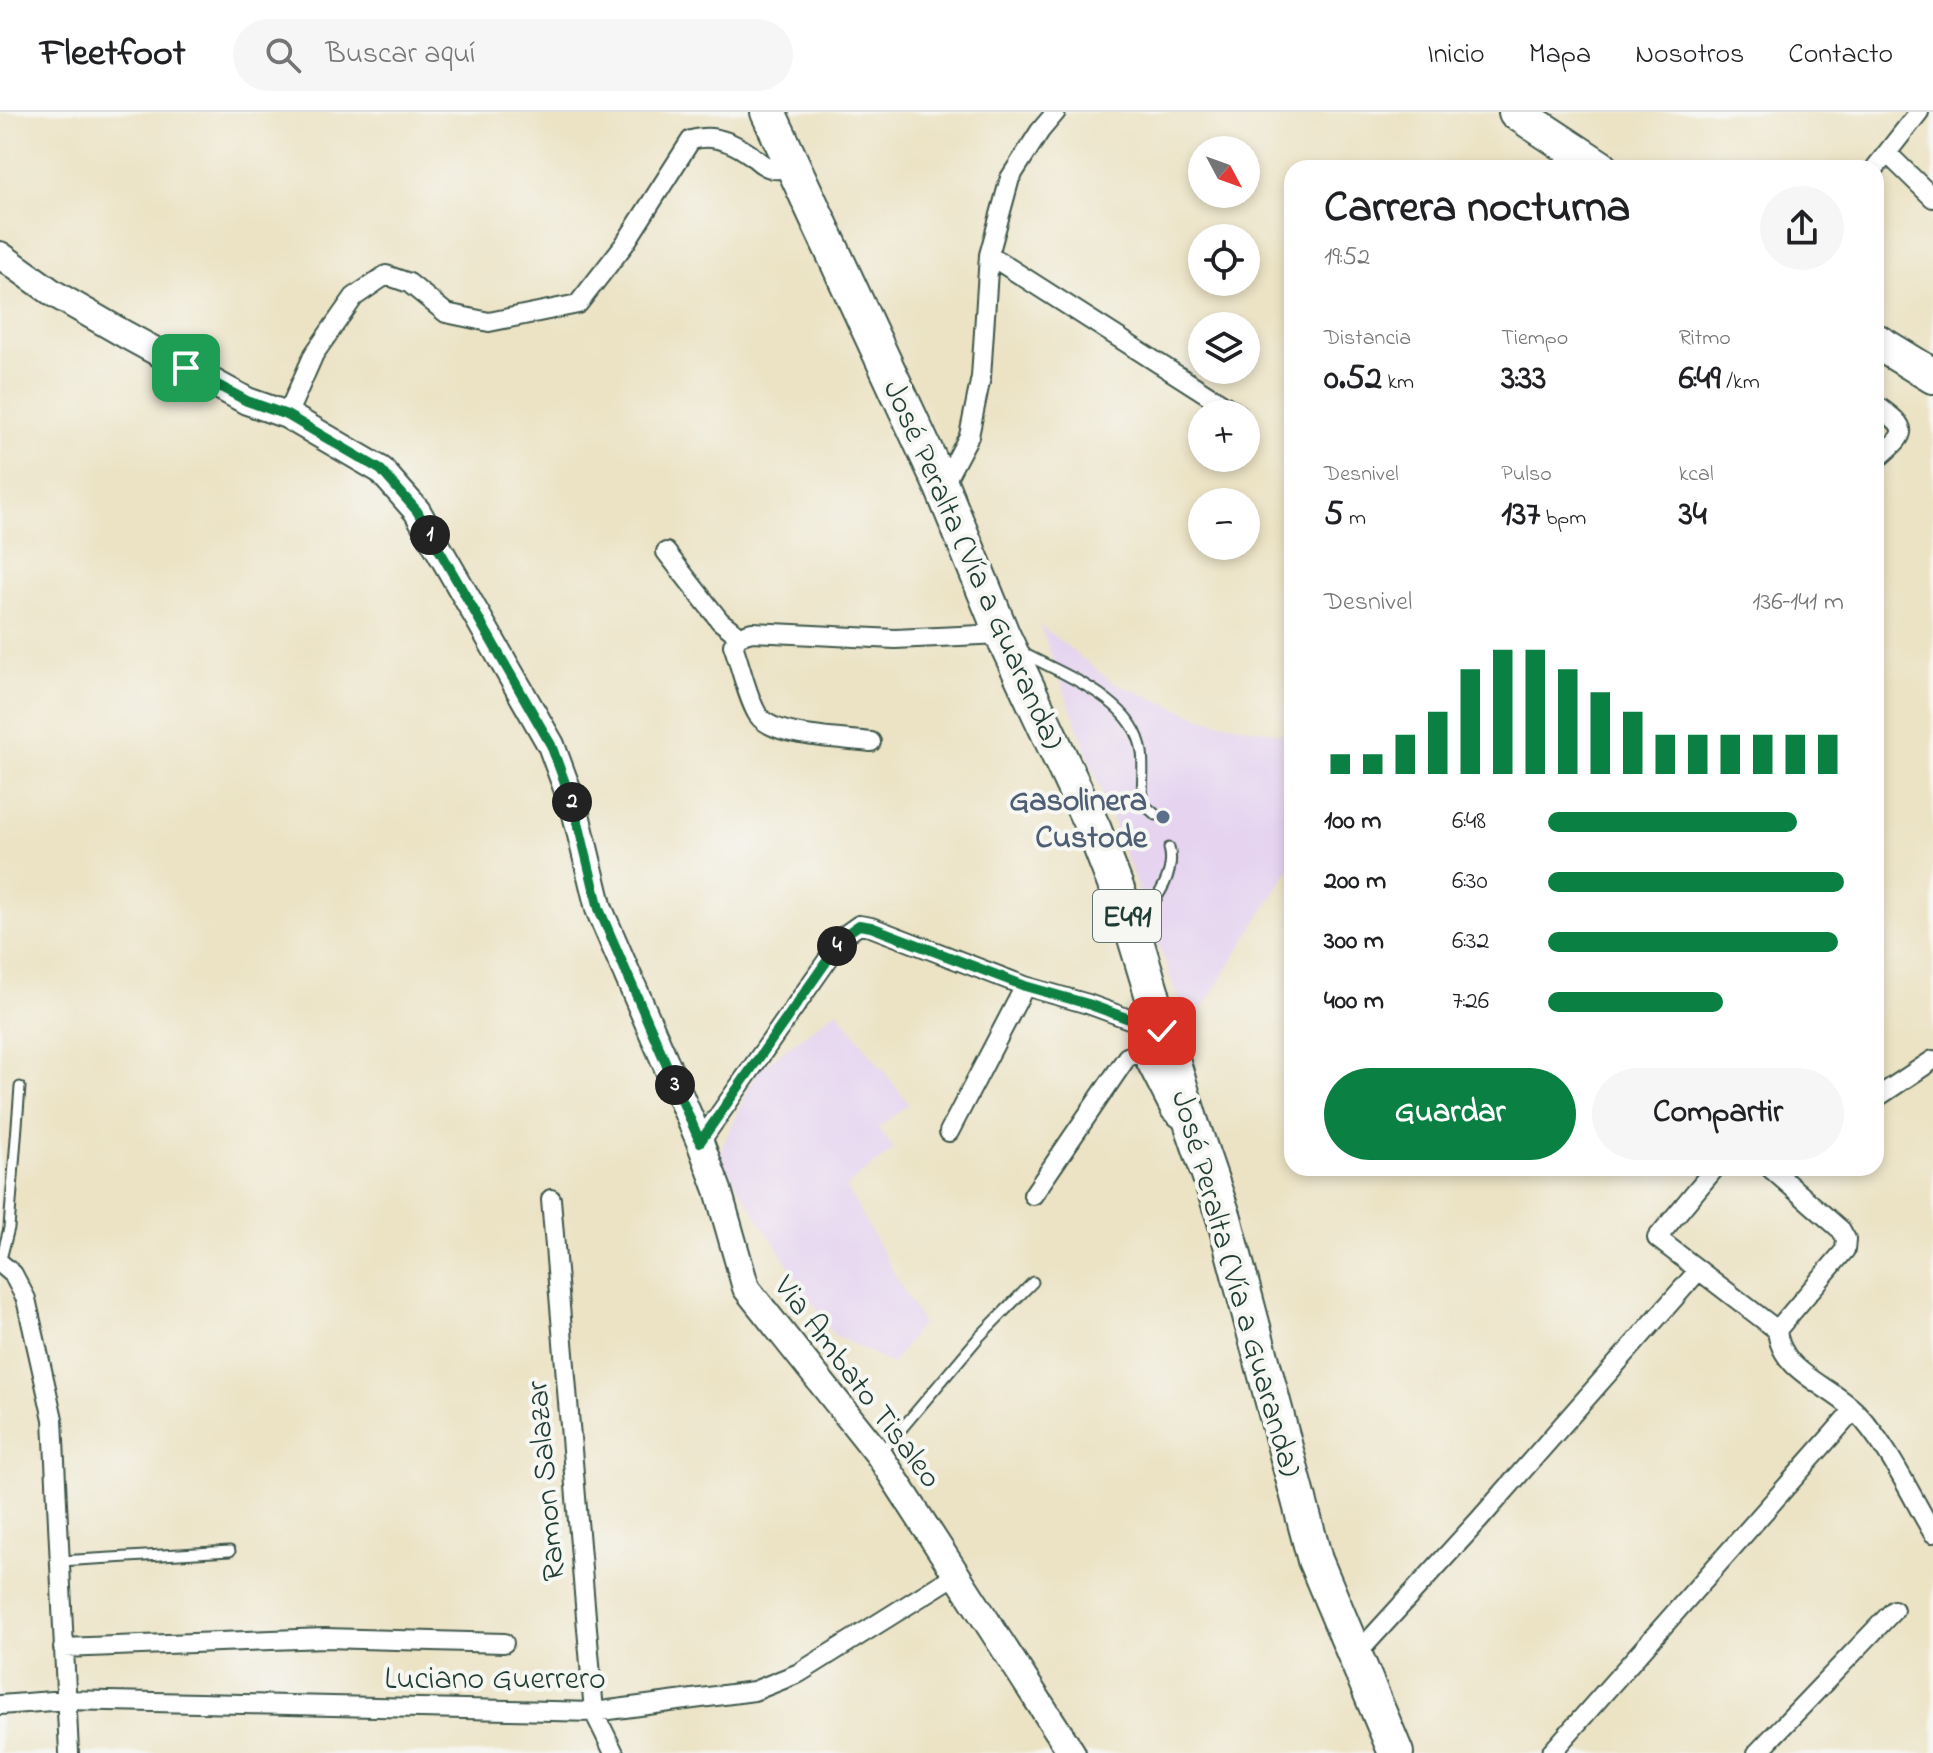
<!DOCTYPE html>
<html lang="es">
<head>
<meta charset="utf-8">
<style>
  :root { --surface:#fff; --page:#f6f6f6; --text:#202124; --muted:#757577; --line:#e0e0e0; --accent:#0b8043 }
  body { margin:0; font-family:"Indie Flower",sans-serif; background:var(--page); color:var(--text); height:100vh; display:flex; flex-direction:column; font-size:30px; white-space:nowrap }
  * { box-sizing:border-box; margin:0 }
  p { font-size:26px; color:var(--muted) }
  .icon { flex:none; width:44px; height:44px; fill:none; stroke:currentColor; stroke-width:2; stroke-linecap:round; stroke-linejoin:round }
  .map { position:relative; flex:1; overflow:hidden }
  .panel { position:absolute; left:1284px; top:48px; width:600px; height:1016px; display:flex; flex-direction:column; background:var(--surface); border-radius:24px; box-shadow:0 4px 12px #0003 }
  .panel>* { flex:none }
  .needle { width:52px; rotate:131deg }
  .controls { position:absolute; left:1188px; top:24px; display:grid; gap:16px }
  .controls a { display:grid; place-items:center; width:72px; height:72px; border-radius:50%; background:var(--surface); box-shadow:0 4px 12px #0003; font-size:40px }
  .pin { position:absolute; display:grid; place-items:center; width:68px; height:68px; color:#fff; margin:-34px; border-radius:16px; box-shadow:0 4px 12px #0006 }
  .km { position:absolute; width:40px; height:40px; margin:-20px; border-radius:50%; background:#222; color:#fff; font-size:22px; line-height:40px; text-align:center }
  .round { display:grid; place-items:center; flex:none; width:84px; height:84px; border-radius:42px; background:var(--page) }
  .summary { display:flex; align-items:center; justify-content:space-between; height:136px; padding:0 40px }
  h1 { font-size:44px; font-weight:700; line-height:60px }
  .stats { display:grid; grid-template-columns:repeat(3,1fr); gap:12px; height:136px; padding:8px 40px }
  .stats div { display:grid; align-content:center }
  .stats b { font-size:34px; font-weight:700 }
  .stats small { font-size:22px; font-weight:400 }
  .stats p { font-size:22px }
  .chart { height:224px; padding:16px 40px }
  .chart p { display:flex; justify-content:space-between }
  .chart svg { width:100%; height:144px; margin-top:8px; stroke:var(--accent); stroke-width:6 }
  .primary-button { display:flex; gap:16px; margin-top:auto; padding:16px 40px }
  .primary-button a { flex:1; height:92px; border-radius:48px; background:var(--accent); color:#fff; font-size:32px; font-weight:700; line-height:92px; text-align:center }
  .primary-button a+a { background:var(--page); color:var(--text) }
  ul { padding:0 40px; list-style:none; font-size:26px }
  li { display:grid; grid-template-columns:128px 96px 1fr; align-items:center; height:60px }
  li i { height:20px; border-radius:10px; background:var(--accent) }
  header { display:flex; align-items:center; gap:48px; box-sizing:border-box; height:112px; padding:0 40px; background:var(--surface); border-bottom:2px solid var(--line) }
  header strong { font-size:38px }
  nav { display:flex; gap:44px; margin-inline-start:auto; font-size:28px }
  .search { width:560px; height:72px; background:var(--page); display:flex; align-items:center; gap:20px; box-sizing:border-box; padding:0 28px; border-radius:44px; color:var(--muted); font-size:30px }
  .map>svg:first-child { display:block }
  .built { fill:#e5d3f0 }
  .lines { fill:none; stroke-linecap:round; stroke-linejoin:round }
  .lane-casing { stroke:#3e564a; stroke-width:13 }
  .street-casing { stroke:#3e564a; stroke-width:22 }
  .secondary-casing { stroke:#3e564a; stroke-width:30 }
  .highway-casing { stroke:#3e564a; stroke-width:38 }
  .lane { stroke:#fff; stroke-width:9 }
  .street { stroke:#fff; stroke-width:18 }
  .secondary { stroke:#fff; stroke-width:26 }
  .highway { stroke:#fff; stroke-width:34 }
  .route-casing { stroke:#fff; stroke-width:16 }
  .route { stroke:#0b8043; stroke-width:10 }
  .service-dot { fill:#5c6f8a; stroke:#f6f6f2; stroke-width:3 }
  .labels { text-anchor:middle; stroke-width:8; stroke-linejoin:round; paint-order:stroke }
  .shield { fill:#f6f6f2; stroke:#60746d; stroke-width:2 }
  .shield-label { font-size:30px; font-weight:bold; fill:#1f3d34 }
  .street-label { font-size:32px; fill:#1f3d34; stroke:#f6f6f2 }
  .service-label { font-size:32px; font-weight:bold; fill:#4e5e75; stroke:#f6f6f2; text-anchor:end }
</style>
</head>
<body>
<header>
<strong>Fleetfoot</strong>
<div class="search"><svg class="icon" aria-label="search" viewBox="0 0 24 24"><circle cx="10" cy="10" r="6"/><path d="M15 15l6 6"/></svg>Buscar aquí</div>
<nav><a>Inicio</a><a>Mapa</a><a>Nosotros</a><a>Contacto</a></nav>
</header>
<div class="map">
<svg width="1933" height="1641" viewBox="0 0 1933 1641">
  <rect width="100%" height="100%" fill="#f6f6f2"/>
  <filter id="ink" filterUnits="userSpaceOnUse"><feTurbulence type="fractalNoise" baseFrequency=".0125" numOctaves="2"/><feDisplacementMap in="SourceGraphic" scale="16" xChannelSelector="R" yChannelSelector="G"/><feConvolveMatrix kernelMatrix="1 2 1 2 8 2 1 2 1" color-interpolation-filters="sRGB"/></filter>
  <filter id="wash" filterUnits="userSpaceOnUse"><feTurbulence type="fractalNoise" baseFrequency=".006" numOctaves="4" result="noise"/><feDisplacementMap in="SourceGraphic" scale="32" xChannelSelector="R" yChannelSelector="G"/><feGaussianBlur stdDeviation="1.8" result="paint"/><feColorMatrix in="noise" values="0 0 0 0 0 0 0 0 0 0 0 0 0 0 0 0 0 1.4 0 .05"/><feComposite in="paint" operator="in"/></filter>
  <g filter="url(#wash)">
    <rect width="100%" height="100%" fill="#ece3c5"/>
    <!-- built -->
    <path class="built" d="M 1040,513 L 1112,570 L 1205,607 L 1292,624 L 1292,752 L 1190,918 Z
      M 837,898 L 909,992 L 878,1016 L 894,1037 L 846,1075 L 922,1211 L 892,1252 L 833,1222 L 718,1044 L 757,959 Z"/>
  </g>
  <g filter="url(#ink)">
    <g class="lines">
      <!-- lane casing -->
      <g class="lane-casing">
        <path id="lane" d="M 1023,541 C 1064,563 1135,588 1142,640 C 1144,655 1142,673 1142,689
          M 1091,691 C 1122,684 1132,680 1156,703
          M 1140,810 C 1154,790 1177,762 1169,736
          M 0,1151 L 9,1116 L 20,975
          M 881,1341 L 979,1225 L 1033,1170
          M 60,1449 L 230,1439"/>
      </g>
      <!-- street casing -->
      <g class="street-casing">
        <path id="street" d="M 1887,41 L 1933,86
          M 1875,56 L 1919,0
          M 989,143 L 1238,302
          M 1876,293 C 1913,319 1906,321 1876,348
          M 287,303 L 314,242 L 354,185 L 386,163 L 409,171 L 446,201 L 489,210 L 578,192 L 624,133 L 691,28 C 713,21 733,30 751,43 C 758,49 764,55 773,57 C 779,58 787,56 793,56
          M 942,375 L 969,324 L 981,265 L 989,143 L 1010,66 L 1040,19 L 1056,0
          M 666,440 L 720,509 L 739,524
          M 871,630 C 844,626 773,626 758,603 C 748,588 740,552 733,533 L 739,524 L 752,520 L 895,527 L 1002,522
          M 1876,986 L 1933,948
          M 949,1020 L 1025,874
          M 700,1030 L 845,823 L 859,813 L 871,815 L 1025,874 L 1088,892 L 1162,919
          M 1715,1056 L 1657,1126 L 1777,1218 L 1845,1138 L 1846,1127 L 1841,1118 L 1770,1056
          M 1033,1083 L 1127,945 L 1136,942 L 1143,945 L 1171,1000 L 1178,1006 L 1187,1007
          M 551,1087 L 594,1600 L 614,1641
          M 0,1151 L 13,1162 L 26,1187 L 53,1307 L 69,1641
          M 1777,1218 C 1781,1261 1829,1272 1856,1300 C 1889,1335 1909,1380 1933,1421
          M 63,1536 L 325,1526 L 504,1531
          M 1354,1545 L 1479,1408 L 1698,1159
          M 0,1593 L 65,1588 L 594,1600 L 754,1579 L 799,1561 L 957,1462
          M 1551,1641 L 1854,1298
          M 1757,1641 L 1894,1498"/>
      </g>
      <!-- secondary casing -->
      <g class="secondary-casing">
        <path id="secondary" d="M 0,143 L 53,181 L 126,223 L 247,289 L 287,303 L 381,358 L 417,399 L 551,633 L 575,698 L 599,797 L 700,1030 L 718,1078 L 746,1176 L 879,1343 L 1072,1641"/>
      </g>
      <!-- highway casing -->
      <g class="highway-casing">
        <path id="highway" d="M 768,0 L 942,375 L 1002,522 L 1094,718 L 1133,819 L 1190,1007 L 1224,1106 L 1315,1448 L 1396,1641
          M 1516,0 L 1601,56
          M 1876,229 L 1933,264"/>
      </g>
      <!-- lane -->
      <use href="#lane" class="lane"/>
      <!-- street -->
      <use href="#street" class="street"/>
      <!-- secondary -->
      <use href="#secondary" class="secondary"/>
      <!-- highway -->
      <use href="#highway" class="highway"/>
    </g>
  </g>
  <g class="lines" filter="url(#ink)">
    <!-- route casing -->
    <g class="route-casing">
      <path id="route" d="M 186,256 L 247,289 L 287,303 L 381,358 L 417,399 L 551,633 L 575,698 L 599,797 L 700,1030 L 845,823 L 859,813 L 871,815 L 1025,874 L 1088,892 L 1162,919"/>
    </g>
    <!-- route -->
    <use href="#route" class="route"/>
  </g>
  <!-- markers -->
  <circle class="service-dot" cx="1163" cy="705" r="8"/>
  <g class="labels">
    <!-- shield labels -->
    <rect class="shield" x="1093" y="778" width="68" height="52" rx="6"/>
    <g class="shield-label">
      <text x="1127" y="814">E491</text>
    </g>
    <!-- street labels -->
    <g class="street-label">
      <text transform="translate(975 452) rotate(66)" y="11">José Peralta (Vía a Guaranda)</text>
      <text transform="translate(1238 1171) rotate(74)" y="11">José Peralta (Vía a Guaranda)</text>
      <text transform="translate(859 1269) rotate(53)" y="11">Via Ambato Tisaleo</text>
      <text transform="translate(544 1369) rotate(-95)" y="11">Ramon Salazar</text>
      <text x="495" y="1576">Luciano Guerrero</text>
    </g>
    <!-- service labels -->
    <g class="service-label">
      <text x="1147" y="698">Gasolinera<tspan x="1147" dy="37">Custode</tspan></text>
    </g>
  </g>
</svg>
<div class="controls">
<a><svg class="needle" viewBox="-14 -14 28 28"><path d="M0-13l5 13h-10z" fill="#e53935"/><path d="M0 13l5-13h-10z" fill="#757577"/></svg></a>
<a><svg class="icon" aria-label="locate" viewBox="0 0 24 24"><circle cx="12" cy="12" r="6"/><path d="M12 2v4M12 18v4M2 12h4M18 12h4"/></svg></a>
<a><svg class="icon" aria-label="layers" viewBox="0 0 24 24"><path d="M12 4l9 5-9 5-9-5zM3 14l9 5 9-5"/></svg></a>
<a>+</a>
<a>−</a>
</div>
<div class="pin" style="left:186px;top:256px;background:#1e9e55"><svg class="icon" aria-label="arrive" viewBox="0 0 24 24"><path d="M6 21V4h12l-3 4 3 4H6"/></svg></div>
<div class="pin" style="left:1162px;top:919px;background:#d93025"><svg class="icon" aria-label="check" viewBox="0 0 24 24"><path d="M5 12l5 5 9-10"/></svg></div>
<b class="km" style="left:430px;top:423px">1</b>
<b class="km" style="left:572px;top:690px">2</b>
<b class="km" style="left:675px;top:973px">3</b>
<b class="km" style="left:837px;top:834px">4</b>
<section class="panel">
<div class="summary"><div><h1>Carrera nocturna</h1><p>19:52</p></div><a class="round"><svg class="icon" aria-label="share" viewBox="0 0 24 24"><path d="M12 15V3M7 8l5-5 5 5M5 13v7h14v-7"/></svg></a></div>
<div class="stats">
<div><p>Distancia</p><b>0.52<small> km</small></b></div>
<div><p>Tiempo</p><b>3:33</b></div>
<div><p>Ritmo</p><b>6:49<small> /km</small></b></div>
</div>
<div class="stats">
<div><p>Desnivel</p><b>5<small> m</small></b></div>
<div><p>Pulso</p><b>137<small> bpm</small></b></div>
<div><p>kcal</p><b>34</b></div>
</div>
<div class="chart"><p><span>Desnivel</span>136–141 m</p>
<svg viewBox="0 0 160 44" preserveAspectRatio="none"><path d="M5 44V38M15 44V38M25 44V32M35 44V25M45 44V12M55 44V6M65 44V6M75 44V12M85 44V19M95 44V25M105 44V32M115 44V32M125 44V32M135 44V32M145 44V32M155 44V32"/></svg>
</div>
<ul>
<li><b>100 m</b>6:48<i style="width:84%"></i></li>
<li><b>200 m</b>6:30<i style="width:100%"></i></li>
<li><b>300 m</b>6:32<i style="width:98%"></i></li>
<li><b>400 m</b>7:26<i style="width:59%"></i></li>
</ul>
<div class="primary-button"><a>Guardar</a><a>Compartir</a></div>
</section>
</div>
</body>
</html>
